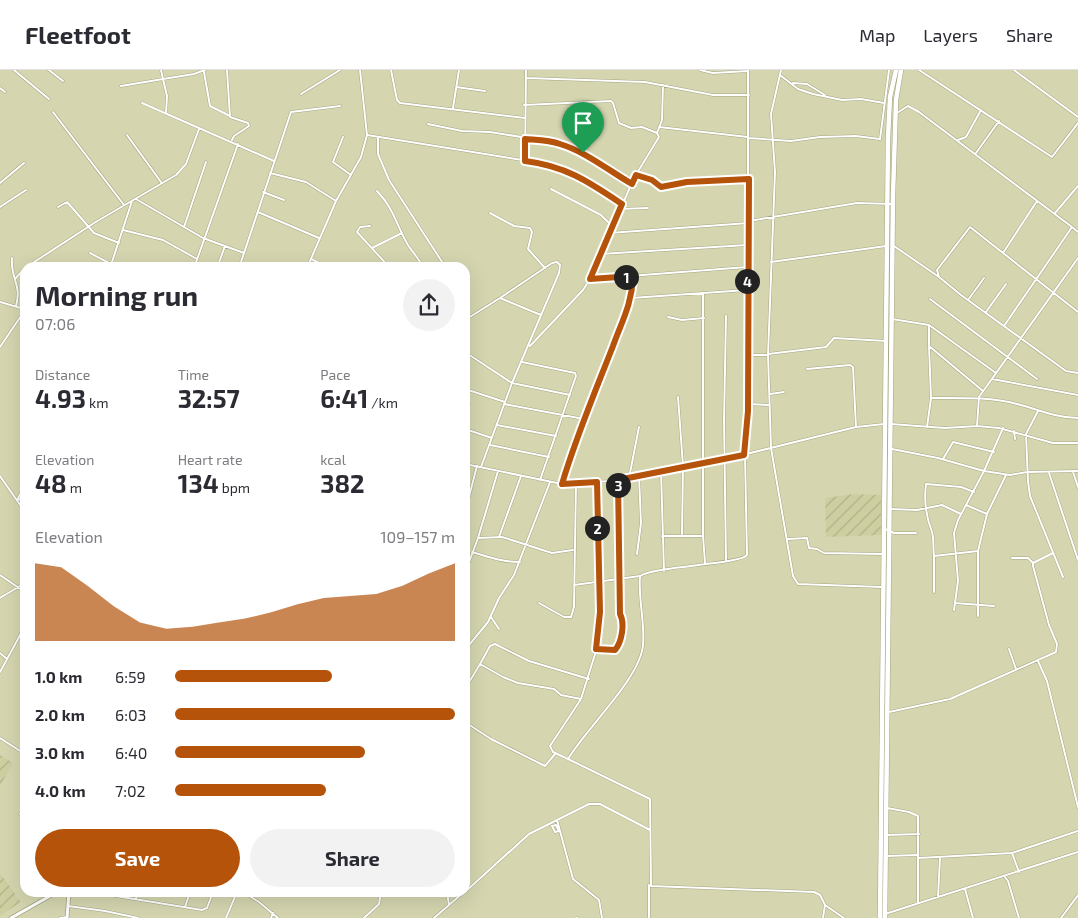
<!DOCTYPE html>
<html lang="en">
<head>
<meta charset="utf-8">
<style>
  :root { --surface:#fff; --page:#f2f2f3; --text:#2b2b33; --muted:#7c7c81; --line:#e1e1e2; --accent:#b45309 }
  body { margin:0; font-family:"Exo 2",sans-serif; background:var(--page); color:var(--text); height:100vh; display:flex; flex-direction:column; font-size:19px; white-space:nowrap }
  * { box-sizing:border-box; margin:0 }
  p { font-size:16px; color:var(--muted) }
  .icon { flex:none; width:28px; height:28px; fill:none; stroke:currentColor; stroke-width:2; stroke-linecap:round; stroke-linejoin:round }
  .map { position:relative; flex:1; overflow:hidden }
  .drawer { position:absolute; left:20px; top:192px; width:450px; height:635px; display:flex; flex-direction:column; background:var(--surface); border-radius:15px; box-shadow:0 5px 20px #0002 }
  .drawer>* { flex:none }
  .pin { position:absolute; display:grid; place-items:center; width:42px; height:42px; color:#fff; margin:-51px -21px; border-radius:50% 50% 50% 0; rotate:-45deg; box-shadow:0 0 5px #0007 }
  .pin .icon { rotate:45deg }
  .km { position:absolute; width:25px; height:25px; margin:-12px; border-radius:50%; background:#222; color:#fff; font-size:14px; line-height:25px; text-align:center }
  .round { display:grid; place-items:center; flex:none; width:52px; height:52px; border-radius:26px; background:var(--page) }
  .headline { display:flex; align-items:center; justify-content:space-between; height:85px; padding:0 15px }
  h1 { font-size:28px; font-weight:700; line-height:38px }
  .figures { display:grid; grid-template-columns:repeat(3,1fr); gap:8px; height:85px; padding:5px 15px }
  .figures div { display:grid; align-content:center }
  .figures b { font-size:25px; font-weight:700 }
  .figures small { font-size:14px; font-weight:400 }
  .figures p { font-size:14px }
  .chart { height:140px; padding:10px 15px }
  .chart p { display:flex; justify-content:space-between }
  .chart svg { width:100%; height:90px; margin-top:5px; fill:var(--accent); opacity:.7 }
  .action { display:flex; gap:10px; margin-top:auto; padding:10px 15px }
  .action a { flex:1; height:58px; border-radius:30px; background:var(--accent); color:#fff; font-size:20px; font-weight:700; line-height:58px; text-align:center }
  .action a+a { background:var(--page); color:var(--text) }
  ul { padding:0 15px; list-style:none; font-size:16px }
  li { display:grid; grid-template-columns:80px 60px 1fr; align-items:center; height:38px }
  li i { height:12px; border-radius:6px; background:var(--accent) }
  header { display:flex; align-items:center; gap:30px; box-sizing:border-box; height:70px; padding:0 25px; background:var(--surface); border-bottom:1px solid var(--line) }
  header strong { font-size:24px }
  nav { display:flex; gap:28px; margin-inline-start:auto; font-size:18px }
  .map>svg:first-child { display:block }
  .industrial { fill:url(#industrial-furrows) }
  .lines { fill:none; stroke-linecap:round; stroke-linejoin:round }
  .street-casing { stroke:#a5a580; stroke-width:3 }
  .secondary-casing { stroke:#a5a580; stroke-width:4.5 }
  .highway-casing { stroke:#a5a580; stroke-width:5.5 }
  .street { stroke:#fff; stroke-width:2 }
  .secondary { stroke:#fff; stroke-width:3 }
  .highway { stroke:#fff; stroke-width:4.5 }
  .route-casing { stroke:#fff; stroke-width:10 }
  .route { stroke:#b45309; stroke-width:6 }
</style>
</head>
<body>
<header>
<strong>Fleetfoot</strong>
<nav><a>Map</a><a>Layers</a><a>Share</a></nav>
</header>
<div class="map">
<svg width="1078" height="848" viewBox="0 0 1078 848">
  <defs>
    <pattern id="industrial-furrows" width="10" height="10" patternUnits="userSpaceOnUse" patternTransform="scale(1.25)"><rect width="10" height="10" fill="#cecfa1"/><path d="M-1 1l2-2M0 10L10 0M9 11l2-2" fill="none" stroke="#b0b189"/></pattern>
  </defs>
  <rect width="100%" height="100%" fill="#d5d6b0"/>
  <!-- industrial -->
  <path class="industrial" d="M 853,424 L 881,425 L 881,465 L 826,467 L 825,428 Z
    M 0,685 L 13,693 L 0,716 Z
    M 0,803 L 21,832 L 0,846 Z"/>
  <g class="lines">
    <!-- street casing -->
    <g class="street-casing">
      <path id="street" d="M 14,0 L 49,29
        M 49,0 L 63,11
        M 227,0 L 230,47 L 248,53 L 249,56 L 234,66 L 232,70
        M 391,0 L 397,30 L 400,33 L 525,48
        M 700,0 L 713,3 L 748,1
        M 748,0 L 748,341 L 745,385 L 747,485 C 741,494 655,496 640,506 C 638,528 645,552 643,575 C 640,609 586,658 568,689 L 650,729 L 651,816 L 814,822 L 820,825 L 825,835 L 844,848
        M 781,0 L 771,44 L 775,102 L 768,285 L 771,378 L 793,506 L 798,514 L 882,517
        M 919,0 L 1052,87 L 1078,53
        M 1014,0 L 1078,47
        M 204,2 L 210,36 L 230,46
        M 780,5 L 798,19 L 813,24 L 842,30 L 861,29 L 884,33
        M 526,8 L 645,12 L 713,25 L 749,25
        M 793,13 L 807,14 L 825,25
        M 121,16 L 163,9 L 161,0
        M 456,17 L 485,21
        M 0,18 L 5,22
        M 301,24 L 340,0
        M 142,33 L 274,91
        M 524,35 L 611,31 L 613,33 L 619,53 L 631,58 L 642,57 L 657,63 L 659,67 L 634,108 L 590,209 L 583,220 L 530,276
        M 453,38 L 459,0
        M 53,42 L 124,135
        M 897,43 L 908,36 L 919,42 L 1072,157
        M 166,44 L 167,26 L 163,9 L 194,4 L 205,0
        M 428,54 L 462,61 L 490,62 L 559,73 L 583,83 L 631,113
        M 659,57 L 748,67
        M 657,63 L 662,50 L 663,15
        M 127,65 L 161,112
        M 367,65 L 547,94 L 580,106 L 622,133
        M 343,67 L 333,92 L 351,105
        M 378,67 L 378,84 L 389,110 L 446,198
        M 748,68 L 791,71 L 820,67 L 856,66 L 880,69 L 889,0
        M 958,70 L 966,67 L 981,40
        M 583,83 L 595,66 L 596,57
        M 976,83 L 999,51
        M 525,90 L 526,0
        M 206,92 L 184,157 L 203,168 L 244,183
        M 270,103 L 306,112 L 336,131
        M 636,105 L 652,110 L 661,117 L 687,112 L 749,109
        M 0,113 L 24,93
        M 551,119 L 601,145 L 612,156
        M 377,121 C 395,140 396,155 408,175 C 413,183 419,188 423,198
        M 263,122 L 284,130
        M 136,129 L 184,157
        M 0,137 L 26,120
        M 58,137 L 67,132 L 94,163 L 119,173
        M 619,139 L 648,138
        M 258,142 L 319,168
        M 490,143 L 514,156 L 530,158 L 532,162 L 528,179 L 545,198
        M 1055,143 L 1078,116
        M 749,151 L 857,133 L 893,134
        M 370,156 L 360,157 L 357,162 L 390,198
        M 123,160 L 163,170 L 197,189
        M 609,163 L 749,153
        M 894,176 L 939,207
        M 372,178 L 402,163
        M 90,183 L 111,194
        M 1003,183 L 1037,131
        M 600,184 L 747,175
        M 12,188 C 10,208 22,214 16,236
        M 311,189 L 330,198
        M 771,192 L 886,176
        M 48,194 L 58,198
        M 277,195 L 284,198
        M 169,197 L 170,198
        M 25,198 L 94,153 L 176,105 L 186,94 L 199,59
        M 110,198 L 132,131
        M 194,198 L 238,74
        M 217,198 L 225,176
        M 239,198 L 291,42 L 340,36
        M 307,198 L 336,131 L 361,87 L 367,65 L 360,0
        M 15,209 L 25,198
        M 590,209 L 747,197
        M 703,223 L 703,466 L 705,493
        M 631,228 L 747,220
        M 930,229 L 1037,309
        M 968,230 L 984,208
        M 0,232 L 24,239
        M 986,242 L 1006,214
        M 1078,242 L 970,157 L 937,200 L 939,207 L 961,225 L 1066,301 L 1078,303
        M 726,246 L 724,350 L 726,490
        M 668,247 L 682,250 L 704,248
        M 892,249 L 929,255
        M 465,250 L 500,228 L 541,245
        M 1004,256 L 1072,157 L 1078,162
        M 929,276 L 931,328
        M 0,277 L 25,240
        M 465,282 L 512,313 L 570,325
        M 768,284 L 826,277 L 834,268 L 886,271
        M 748,285 L 768,285
        M 522,292 L 575,303 L 576,306 L 540,410
        M 807,299 L 850,295 L 853,297 L 856,357
        M 992,309 L 1078,325
        M 465,319 L 505,332
        M 983,321 L 929,276 L 929,255 L 996,303
        M 770,324 L 784,322
        M 678,327 L 683,396 L 682,464
        M 465,330 L 469,334 L 465,351
        M 504,334 L 584,349
        M 748,334 L 770,335
        M 1038,341 L 1026,364 L 1028,411 L 1030,426 L 1063,507
        M 891,354 L 945,358 L 977,356 L 999,358 L 1053,373 L 1078,373
        M 497,355 L 556,366
        M 977,356 L 979,327 L 1078,188
        M 927,357 L 931,328 L 934,328 C 961,328 991,327 1017,334 C 1037,339 1056,348 1078,348
        M 1003,358 L 984,401 L 1010,405 L 1027,402 L 1078,401
        M 465,359 L 492,368
        M 1014,361 L 1015,369
        M 490,375 L 549,387
        M 892,379 L 938,388 L 984,401 L 958,450 L 954,463 L 958,511 L 954,540
        M 943,389 L 953,372 L 994,382
        M 465,394 L 562,414 L 611,411 L 730,388 L 856,357 L 884,354
        M 481,397 L 512,313 L 559,203 L 560,195 L 557,192 L 552,193 L 500,228
        M 498,401 L 478,468 L 502,467 L 552,483 L 573,480
        M 661,401 L 664,501
        M 1073,402 L 1078,417
        M 1049,403 L 1078,490
        M 0,406 L 25,442
        M 629,408 L 639,357
        M 562,414 C 576,366 595,322 613,276 C 622,251 632,235 633,206
        M 25,416 L 17,430 L 25,428
        M 966,435 L 987,444
        M 890,439 L 917,440 L 942,435 L 961,444
        M 465,442 L 477,396
        M 885,459 L 894,463 L 916,463
        M 662,466 L 703,466
        M 499,467 L 521,406
        M 788,469 L 807,468 L 809,478 L 817,479 L 824,483 L 884,484
        M 472,482 C 488,487 503,492 520,492
        M 637,484 L 641,453 L 639,406
        M 934,486 C 933,479 934,468 932,462 C 926,447 924,430 926,414 L 961,417 L 974,422
        M 1012,488 L 1028,488 L 1033,493
        M 465,503 L 478,468
        M 0,505 L 25,522
        M 574,515 L 640,506
        M 934,522 L 934,486 L 978,481
        M 0,528 L 25,513
        M 539,533 L 564,547 L 571,547 L 574,537 L 576,413
        M 955,533 L 994,536
        M 978,546 L 978,481 L 987,444 L 1006,405
        M 491,547 L 499,559
        M 596,579 L 616,579 L 624,551 L 620,544 L 618,410
        M 1009,579 L 1016,599
        M 465,580 L 488,552 L 499,528 L 514,505 L 550,412
        M 0,583 L 7,589
        M 1038,591 L 1047,611 L 1078,737
        M 480,594 L 490,576 L 495,574 L 529,591 L 589,609
        M 0,602 L 25,556
        M 465,619 L 480,594 L 503,607 L 518,613 L 554,619 L 561,625 L 581,629
        M 889,642 L 950,629 L 1056,582 L 1057,574 L 1049,555 L 1033,496 L 1033,493 L 1053,483
        M 465,652 L 491,669 L 545,696 L 555,684
        M 0,668 L 25,684
        M 568,689 L 553,682 L 550,676 L 581,629 L 596,581 L 600,543 L 597,412
        M 887,738 L 909,742 L 918,746 L 918,833
        M 20,744 L 25,747
        M 557,750 L 573,809 L 599,830 L 602,848
        M 556,755 L 559,761 L 555,762 L 552,756 Z
        M 886,765 L 919,764
        M 1012,783 L 1019,802
        M 887,786 L 917,785
        M 918,788 L 1012,783 L 1078,761
        M 1004,806 L 1008,811 L 1019,848
        M 649,815 L 649,848
        M 965,819 L 973,848
        M 91,822 L 202,840 L 207,838 L 213,822
        M 243,822 L 259,832 L 278,848
        M 447,822 L 449,835
        M 465,822 L 529,764 L 589,734 L 600,734 L 650,760
        M 938,827 L 940,788
        M 136,829 L 137,822
        M 68,836 L 105,841 L 138,848
        M 185,837 L 190,822
        M 885,844 L 1078,782
        M 60,848 L 67,847
        M 226,848 L 237,822
        M 271,848 L 273,843
        M 364,848 L 379,834 L 381,822
        M 434,848 L 464,822
        M 576,848 L 577,848
        M 823,848 L 825,835
        M 1061,848 L 1078,825"/>
    </g>
    <!-- secondary casing -->
    <g class="secondary-casing">
      <path id="secondary" d="M 11,848 L 57,822
        M 67,848 L 69,822"/>
    </g>
    <!-- highway casing -->
    <g class="highway-casing">
      <path id="highway" d="M 880,848 L 888,68 L 890,27 L 896,0
        M 885,848 L 893,125 L 896,30 L 901,0"/>
    </g>
    <!-- street -->
    <use href="#street" class="street"/>
    <!-- secondary -->
    <use href="#secondary" class="secondary"/>
    <!-- highway -->
    <use href="#highway" class="highway"/>
  </g>
  <g class="lines">
    <!-- route casing -->
    <g class="route-casing">
      <path id="route" d="M 525,69 C 536,70 549,70 560,74 C 586,82 608,100 632,114 L 636,105 L 652,110 L 661,117 L 687,112 L 749,109 L 748,341 L 744,385 L 618,410 L 620,544 C 625,553 622,572 615,580 L 596,579 L 600,542 L 597,412 L 562,414 C 576,367 595,322 613,276 C 622,251 632,234 633,206 L 590,209 L 622,134 C 589,112 566,96 525,91 Z"/>
    </g>
    <!-- route -->
    <use href="#route" class="route"/>
  </g>
</svg>
<div class="pin" style="left:583px;top:83px;background:#1e9e55"><svg class="icon" aria-label="arrive" viewBox="0 0 24 24"><path d="M6 21V4h12l-3 4 3 4H6"/></svg></div>
<b class="km" style="left:626px;top:207px">1</b>
<b class="km" style="left:597px;top:458px">2</b>
<b class="km" style="left:618px;top:415px">3</b>
<b class="km" style="left:747px;top:211px">4</b>
<section class="drawer">
<div class="headline"><div><h1>Morning run</h1><p>07:06</p></div><a class="round"><svg class="icon" aria-label="share" viewBox="0 0 24 24"><path d="M12 15V3M7 8l5-5 5 5M5 13v7h14v-7"/></svg></a></div>
<div class="figures">
<div><p>Distance</p><b>4.93<small> km</small></b></div>
<div><p>Time</p><b>32:57</b></div>
<div><p>Pace</p><b>6:41<small> /km</small></b></div>
</div>
<div class="figures">
<div><p>Elevation</p><b>48<small> m</small></b></div>
<div><p>Heart rate</p><b>134<small> bpm</small></b></div>
<div><p>kcal</p><b>382</b></div>
</div>
<div class="chart"><p><span>Elevation</span>109–157 m</p>
<svg viewBox="0 0 160 44" preserveAspectRatio="none"><path d="M0 44V6L10 8L20 17L30 27L40 35L50 38L60 37L70 35L80 33L90 30L100 26L110 23L120 22L130 21L140 17L150 11L160 6V44z"/></svg>
</div>
<ul>
<li><b>1.0 km</b>6:59<i style="width:56%"></i></li>
<li><b>2.0 km</b>6:03<i style="width:100%"></i></li>
<li><b>3.0 km</b>6:40<i style="width:68%"></i></li>
<li><b>4.0 km</b>7:02<i style="width:54%"></i></li>
</ul>
<div class="action"><a>Save</a><a>Share</a></div>
</section>
</div>
</body>
</html>
